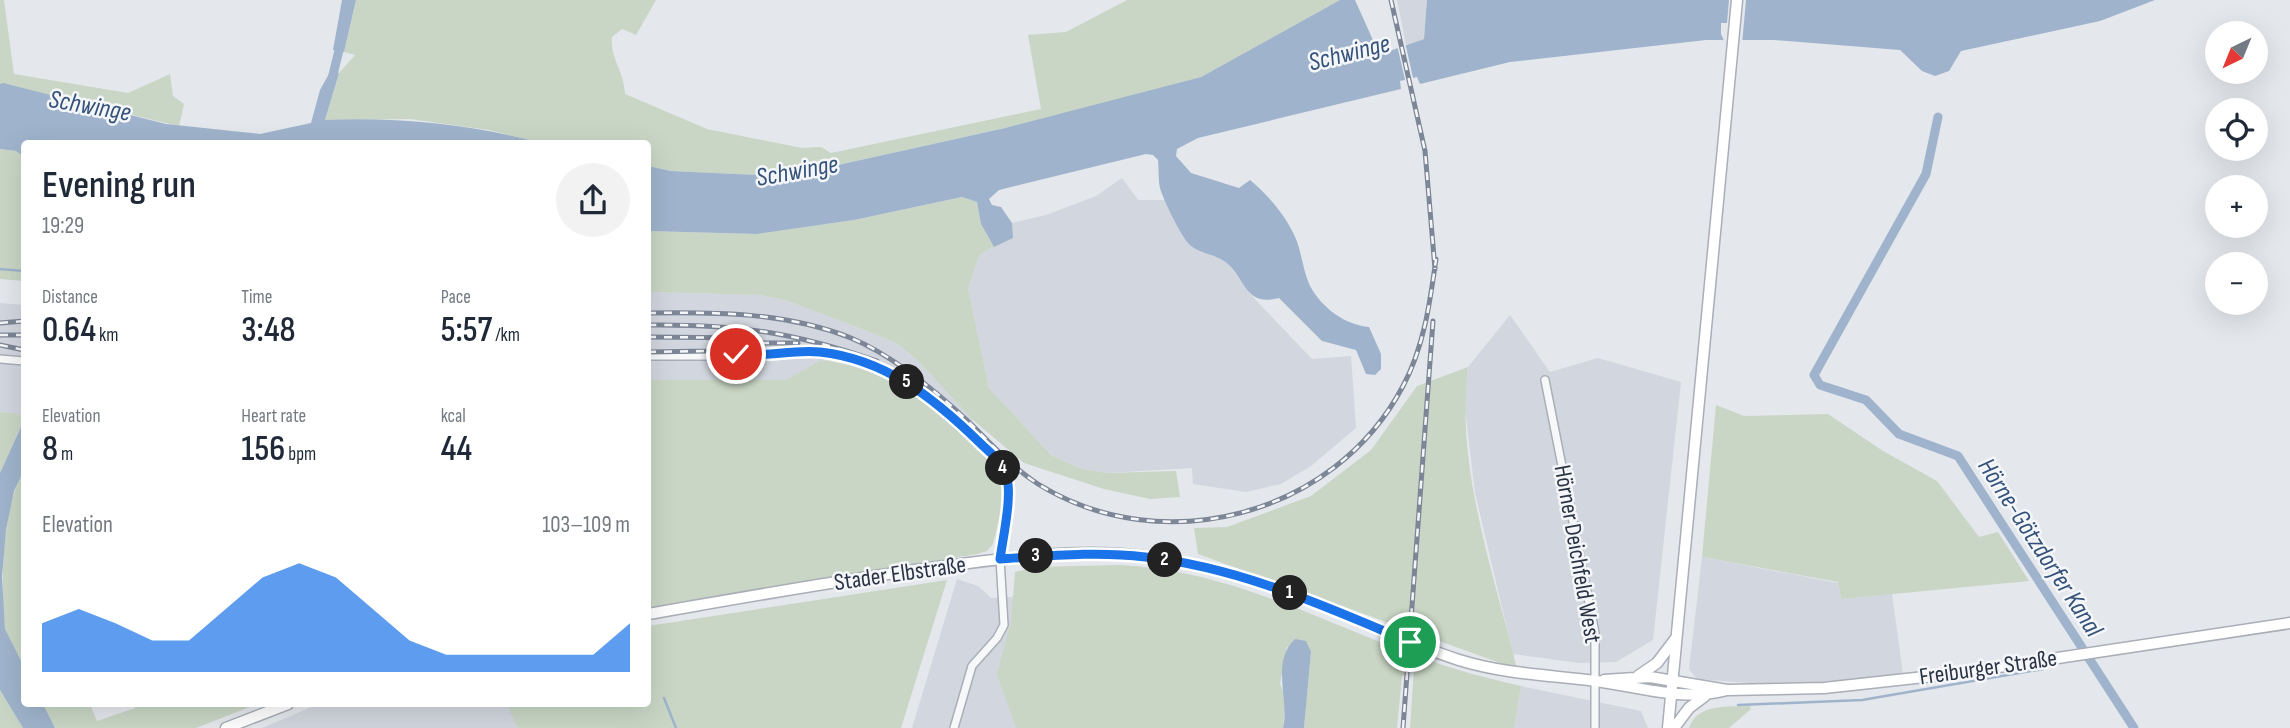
<!DOCTYPE html>
<html lang="en">
<head>
<meta charset="utf-8">
<style>
  :root { --surface:#fff; --page:#f2f2f3; --text:#1f2937; --muted:#747a83; --accent:#1a73e8 }
  body { margin:0; font-family:"Sofia Sans Condensed",sans-serif; background:var(--page); color:var(--text); height:100vh; display:flex; flex-direction:column; font-size:26px; white-space:nowrap }
  * { box-sizing:border-box; margin:0 }
  p { font-size:23px; color:var(--muted) }
  .icon { flex:none; width:38px; height:38px; fill:none; stroke:currentColor; stroke-width:2; stroke-linecap:round; stroke-linejoin:round }
  .map { position:relative; flex:1; overflow:hidden }
  .side { position:absolute; left:21px; top:140px; width:630px; height:567px; display:flex; flex-direction:column; background:var(--surface); border-radius:7px; box-shadow:0 7px 28px #0002 }
  .side>* { flex:none }
  .needle { width:46px; rotate:223deg }
  .buttons { position:absolute; left:2205px; top:21px; display:grid; gap:14px }
  .buttons a { display:grid; place-items:center; width:63px; height:63px; border-radius:50%; background:var(--surface); box-shadow:0 7px 28px #0002; font-size:35px }
  .pin { position:absolute; display:grid; place-items:center; width:60px; height:60px; color:#fff; margin:-30px; border:4px solid #fff; border-radius:50%; box-shadow:0 2px 7px #0007 }
  .km { position:absolute; width:35px; height:35px; margin:-18px; border-radius:50%; background:#222; color:#fff; font-size:19px; line-height:35px; text-align:center }
  .round { display:grid; place-items:center; flex:none; width:74px; height:74px; border-radius:37px; background:var(--page) }
  .summary { display:flex; align-items:center; justify-content:space-between; height:119px; padding:0 21px }
  h1 { font-size:38px; font-weight:600; line-height:52px }
  .stats { display:grid; grid-template-columns:repeat(3,1fr); gap:10px; height:119px; padding:7px 21px }
  .stats div { display:grid; align-content:center }
  .stats b { font-size:35px; font-weight:600 }
  .stats small { font-size:19px; font-weight:400 }
  .stats p { font-size:19px }
  .chart { height:196px; padding:14px 21px }
  .chart p { display:flex; justify-content:space-between }
  .chart svg { width:100%; height:126px; margin-top:7px; fill:var(--accent); opacity:.7 }
  .map>svg:first-child { display:block }
  .built { fill:#d2d6de }
  .green { fill:#c9d6c5 }
  .water { fill:#9fb4cc }
  .pier { fill:#e4e7ec }
  .lines { fill:none; stroke-linecap:round; stroke-linejoin:round }
  .stream { stroke:#9fb4cc; stroke-width:2.5 }
  .canal { stroke:#9fb4cc; stroke-width:9 }
  .street-casing { stroke:#a9aeb7; stroke-width:10 }
  .secondary-casing { stroke:#a9aeb7; stroke-width:13 }
  .street { stroke:#f7f8fa; stroke-width:7 }
  .secondary { stroke:#fff; stroke-width:10 }
  .rail-casing { stroke:#7d8696; stroke-width:5 }
  .rail { stroke:#f4f6f9; stroke-width:2.5; stroke-dasharray:8; stroke-linecap:butt }
  .route-casing { stroke:#fff; stroke-width:14 }
  .route { stroke:#1a73e8; stroke-width:9 }
  .labels { text-anchor:middle; stroke-width:5; stroke-linejoin:round; paint-order:stroke }
  .street-label { font-size:24px; fill:#2b3445; stroke:#f4f6f9 }
  .water-label { font-size:26px; font-style:italic; fill:#34527a; stroke:#f4f6f9 }
</style>
</head>
<body>
<div class="map">
<svg width="2290" height="728" viewBox="0 0 2290 728">
  <rect width="100%" height="100%" fill="#e4e7ec"/>
  <!-- built -->
  <path class="built" d="M 1397,0 L 1427,0 L 1424,39 L 1406,45 Z
    M 1122,178 L 1138,200 L 1165,200 L 1190,245 L 1219,257 L 1229,265 L 1252,296 L 1312,359 L 1351,356 L 1356,428 L 1311,466 L 1281,484 L 1246,492 L 1193,484 L 1192,468 L 1107,473 L 1082,469 L 1051,455 L 989,388 L 968,288 L 980,254 L 1012,238 L 1012,223 L 1046,215 L 1096,196 Z
    M 648,292 L 760,295 L 785,300 L 867,331 L 896,343 L 915,358 L 973,420 L 959,431 L 920,397 L 842,362 L 821,360 L 787,380 L 648,380 Z
    M 0,303 L 24,305 L 24,419 L 15,413 L 0,412 Z
    M 1510,315 L 1550,372 L 1598,358 L 1681,382 L 1653,640 L 1616,662 L 1579,663 L 1513,654 L 1475,493 L 1464,400 L 1468,367 Z
    M 1702,557 L 1838,583 L 1841,599 L 1892,594 L 1903,674 L 1786,686 L 1697,679 L 1689,669 Z
    M 957,579 L 978,586 L 991,598 L 1037,596 L 1176,728 L 912,728 Z
    M 1521,686 L 1641,711 L 1648,728 L 1514,728 Z
    M 319,704 L 508,704 L 518,728 L 262,728 Z"/>
  <!-- green -->
  <path class="green" d="M 0,0 L 4,0 L 14,74 L 128,93 L 170,74 L 173,96 L 184,104 L 179,126 L 0,84 Z
    M 356,0 L 656,0 L 636,35 L 622,29 L 612,37 C 610,59 624,70 625,94 L 707,129 L 802,148 L 821,147 L 831,153 L 1041,109 L 1028,35 L 1066,32 L 1127,0 L 1340,0 L 1201,77 L 1041,120 L 829,167 L 757,175 L 671,171 L 648,166 L 648,144 L 541,143 L 489,130 L 410,119 L 325,120 L 339,73 L 355,55 L 344,52 Z
    M 0,149 L 16,151 L 24,157 L 24,281 L 0,279 Z
    M 962,197 L 977,202 L 981,224 L 994,247 L 980,254 L 968,288 L 989,388 L 1051,455 L 1082,469 L 1107,473 L 1176,471 L 1180,497 L 1150,499 L 1104,489 L 1024,463 L 973,420 L 915,358 L 896,343 L 867,331 L 785,300 L 760,295 L 648,292 L 648,231 L 757,234 L 854,220 Z
    M 821,360 C 882,367 928,401 970,442 C 980,452 993,461 999,474 C 1007,493 998,524 993,544 L 987,551 L 977,554 L 648,608 L 648,380 L 786,380 Z
    M 1468,367 C 1455,467 1494,573 1517,669 L 1198,554 L 1194,528 L 1227,527 L 1311,496 L 1371,450 L 1417,386 Z
    M 1716,405 L 1744,416 L 1828,414 L 1883,451 L 1937,481 L 1979,537 L 1998,532 L 2029,581 L 1841,599 L 1838,582 L 1702,557 Z
    M 0,412 L 15,413 L 24,419 L 0,473 Z
    M 24,470 L 24,667 C 18,655 8,641 5,628 C 0,586 2,507 24,470 Z
    M 1117,565 C 1221,569 1309,615 1403,651 C 1441,666 1481,677 1521,686 L 1514,728 L 1410,728 L 1414,669 L 1402,676 L 1397,728 L 1304,728 L 1311,652 L 1287,647 L 1280,684 L 1286,697 L 1283,728 L 1016,728 L 997,674 L 1011,622 L 1015,572 L 1037,567 Z
    M 947,580 L 901,728 L 518,728 L 507,705 L 648,704 L 648,626 Z
    M 0,690 L 23,728 L 0,728 Z
    M 43,704 L 90,704 L 97,721 L 135,708 L 135,704 L 257,704 L 196,728 L 55,728 Z
    M 1750,706 L 1751,709 L 1729,728 L 1689,728 C 1697,703 1729,707 1750,706 Z"/>
  <!-- water -->
  <path class="water" d="M 342,0 L 356,0 L 344,52 L 333,50 Z
    M 1340,0 L 1355,0 L 1377,49 L 1384,53 L 1424,39 L 1427,0 L 2155,0 L 2100,21 L 1961,51 L 1949,71 L 1935,76 L 1922,71 L 1900,50 L 1774,40 L 1706,40 L 1510,62 L 1420,84 L 1417,77 L 1400,81 L 1401,89 L 1198,138 L 1177,149 L 1176,156 L 1191,173 L 1239,188 L 1250,180 C 1269,196 1286,216 1296,239 C 1302,254 1303,271 1310,286 C 1322,308 1345,325 1369,327 L 1381,354 L 1381,369 L 1375,375 L 1366,374 L 1356,350 L 1322,341 L 1279,298 C 1248,306 1247,285 1230,266 C 1219,254 1203,255 1191,246 C 1182,239 1163,199 1160,188 C 1158,179 1159,169 1158,160 L 1153,155 L 1146,154 L 999,190 L 989,199 L 992,205 L 1001,207 L 1012,223 L 1013,238 L 994,247 L 981,224 L 977,202 L 962,197 L 854,220 L 757,234 L 648,231 L 648,166 L 671,171 L 757,175 L 829,167 L 1005,128 L 1201,77 Z
    M 330,72 L 339,73 L 325,120 C 400,117 469,124 541,143 L 24,144 L 24,157 L 16,151 L 0,149 L 0,84 L 3,83 L 166,124 L 260,134 L 311,123 L 320,90 Z
    M 24,420 L 24,470 L 14,491 L 6,530 L 2,577 L 5,629 L 24,667 L 24,704 L 43,704 L 55,728 L 23,728 L 0,690 L 0,473 Z
    M 1295,639 L 1306,641 L 1311,652 L 1304,728 L 1283,728 C 1290,699 1270,663 1295,639 Z"/>
  <!-- pier -->
  <path class="pier" d="M 1729,0 L 1746,0 L 1742,44 L 1725,43 L 1721,34 L 1721,23 L 1727,23 Z
    M 1405,42 L 1414,82 L 1406,84 L 1397,45 Z"/>
  <g class="lines">
    <!-- stream -->
    <path class="stream" d="M 0,269 L 24,271
      M 664,698 L 676,728
      M 1738,705 L 1862,700 L 2043,669"/>
    <!-- canal -->
    <path class="canal" d="M 331,83 L 341,42
      M 1938,117 L 1926,174 L 1814,375 L 1820,385 L 1866,400 L 1899,434 L 1958,456 L 2134,728"/>
    <!-- street casing -->
    <g class="street-casing">
      <path id="street" d="M 648,356 L 753,356 L 793,351 L 853,358 L 916,387 L 1000,463 L 1007,476 L 1008,492 L 1000,559 L 1004,625 L 997,638 L 972,666 L 954,728
        M 0,359 L 24,361
        M 1545,380 L 1595,633 L 1595,728"/>
    </g>
    <!-- secondary casing -->
    <g class="secondary-casing">
      <path id="secondary" d="M 648,614 C 746,597 845,579 944,566 C 1011,558 1081,547 1149,557 C 1202,565 1254,578 1304,598 C 1356,618 1406,643 1459,660 C 1504,674 1549,675 1596,681 C 1640,687 1683,702 1727,690
        M 1638,676 L 1657,663 L 1676,638
        M 1604,680 L 1650,677 L 1727,690 L 1824,688 L 1952,674 L 2290,623
        M 226,728 L 288,704
        M 1668,728 L 1737,0
        M 1674,728 L 1689,708 L 1705,696"/>
    </g>
    <!-- street -->
    <use href="#street" class="street"/>
    <!-- secondary -->
    <use href="#secondary" class="secondary"/>
    <!-- rail casing -->
    <g class="rail-casing">
      <path id="rail" d="M 1391,0 L 1425,151 L 1435,269
        M 648,313 C 716,312 786,312 851,338 C 894,356 937,392 971,424 C 992,445 1013,468 1038,484 C 1162,561 1335,516 1403,386 C 1424,347 1430,302 1436,259
        M 0,323 L 24,321
        M 648,325 C 737,324 793,332 877,361
        M 0,335 L 24,335
        M 648,337 L 756,338
        M 745,343 L 798,343
        M 0,345 L 24,350
        M 648,352 L 707,351 L 756,345
        M 1403,728 L 1433,321"/>
    </g>
    <!-- rail -->
    <use href="#rail" class="rail"/>
  </g>
  <g class="lines">
    <!-- route casing -->
    <g class="route-casing">
      <path id="route" d="M 736,354 C 764,358 792,349 820,352 C 885,359 934,398 979,442 C 989,452 1002,461 1006,474 C 1013,494 1003,537 1000,559 C 1048,556 1097,551 1145,557 C 1239,567 1324,606 1410,642"/>
    </g>
    <!-- route -->
    <use href="#route" class="route"/>
  </g>
  <g class="labels">
    <!-- street labels -->
    <g class="street-label">
      <text transform="translate(1578 554) rotate(80)" y="8">Hörner Deichfeld West</text>
      <text transform="translate(900 573) rotate(-8)" y="8">Stader Elbstraße</text>
      <text transform="translate(1988 667) rotate(-8)" y="8">Freiburger Straße</text>
    </g>
    <!-- water labels -->
    <g class="water-label">
      <text transform="translate(1349 52) rotate(-14)" y="9">Schwinge</text>
      <text transform="translate(90 105) rotate(10)" y="9">Schwinge</text>
      <text transform="translate(797 170) rotate(-10)" y="9">Schwinge</text>
      <text transform="translate(2041 547) rotate(57)" y="9">Hörne-Götzdorfer Kanal</text>
    </g>
  </g>
</svg>
<div class="buttons">
<a><svg class="needle" viewBox="-14 -14 28 28"><path d="M0-13l5 13h-10z" fill="#e53935"/><path d="M0 13l5-13h-10z" fill="#747a83"/></svg></a>
<a><svg class="icon" aria-label="locate" viewBox="0 0 24 24"><circle cx="12" cy="12" r="6"/><path d="M12 2v4M12 18v4M2 12h4M18 12h4"/></svg></a>
<a>+</a>
<a>−</a>
</div>
<div class="pin" style="left:1410px;top:642px;background:#1e9e55"><svg class="icon" aria-label="arrive" viewBox="0 0 24 24"><path d="M6 21V4h12l-3 4 3 4H6"/></svg></div>
<div class="pin" style="left:736px;top:354px;background:#d93025"><svg class="icon" aria-label="check" viewBox="0 0 24 24"><path d="M5 12l5 5 9-10"/></svg></div>
<b class="km" style="left:1290px;top:593px">1</b>
<b class="km" style="left:1165px;top:560px">2</b>
<b class="km" style="left:1036px;top:556px">3</b>
<b class="km" style="left:1003px;top:468px">4</b>
<b class="km" style="left:907px;top:382px">5</b>
<section class="side">
<div class="summary"><div><h1>Evening run</h1><p>19:29</p></div><a class="round"><svg class="icon" aria-label="share" viewBox="0 0 24 24"><path d="M12 15V3M7 8l5-5 5 5M5 13v7h14v-7"/></svg></a></div>
<div class="stats">
<div><p>Distance</p><b>0.64<small> km</small></b></div>
<div><p>Time</p><b>3:48</b></div>
<div><p>Pace</p><b>5:57<small> /km</small></b></div>
</div>
<div class="stats">
<div><p>Elevation</p><b>8<small> m</small></b></div>
<div><p>Heart rate</p><b>156<small> bpm</small></b></div>
<div><p>kcal</p><b>44</b></div>
</div>
<div class="chart"><p><span>Elevation</span>103–109 m</p>
<svg viewBox="0 0 160 44" preserveAspectRatio="none"><path d="M0 44V27L10 22L20 27L30 33L40 33L50 22L60 11L70 6L80 11L90 22L100 33L110 38L120 38L130 38L140 38L150 38L160 27V44z"/></svg>
</div>
</section>
</div>
</body>
</html>
